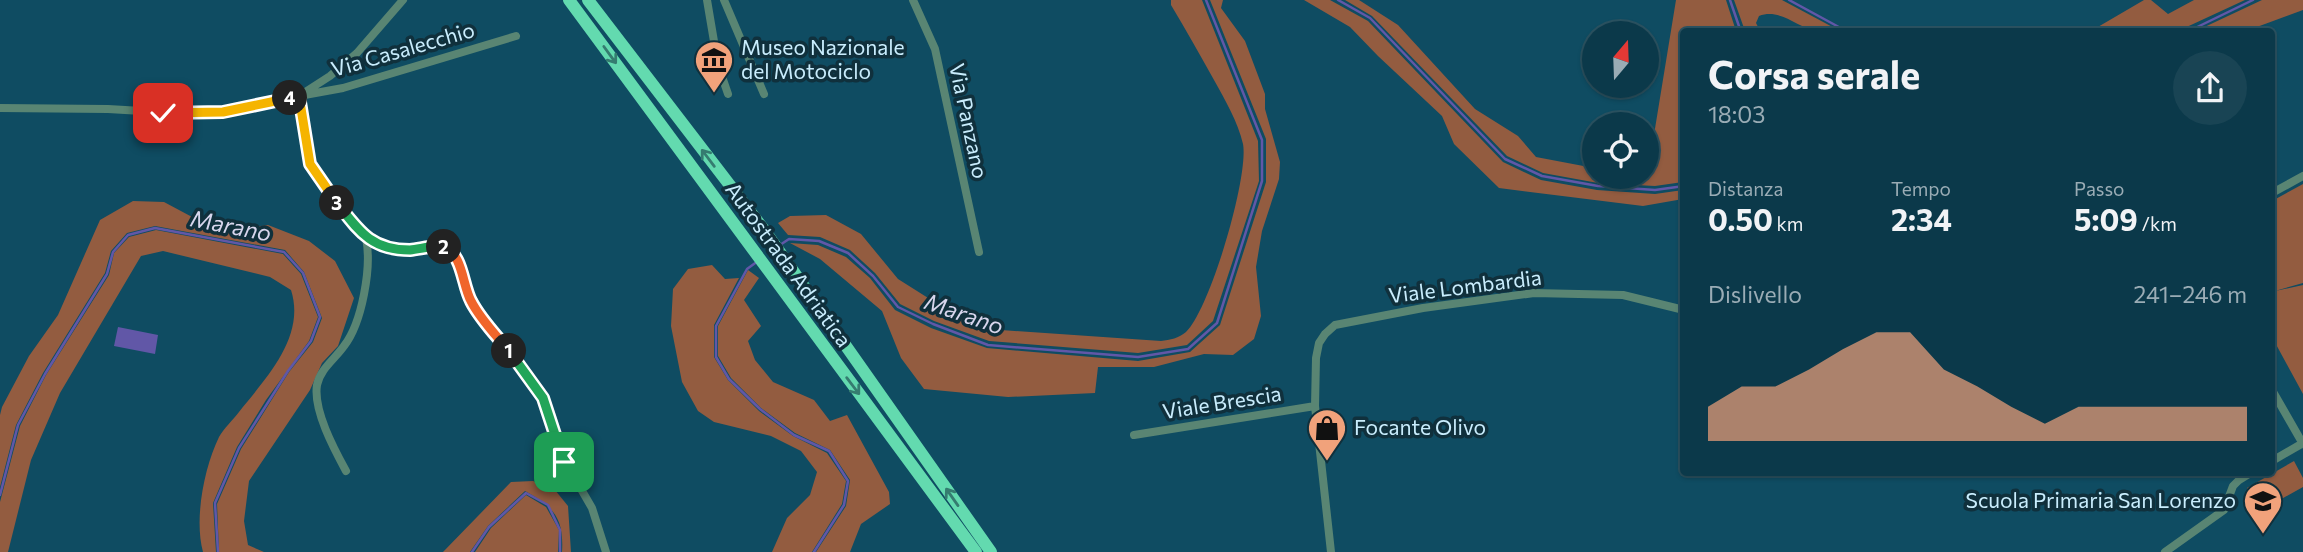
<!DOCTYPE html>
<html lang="it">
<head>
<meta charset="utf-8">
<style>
  :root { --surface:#0b394a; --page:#194454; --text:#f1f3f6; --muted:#9aacb5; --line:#2b5362; --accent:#f1a27b }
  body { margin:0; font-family:Commissioner,sans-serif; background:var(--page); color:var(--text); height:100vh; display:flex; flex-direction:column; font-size:26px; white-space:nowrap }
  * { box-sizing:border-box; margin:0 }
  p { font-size:23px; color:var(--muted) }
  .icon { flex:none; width:38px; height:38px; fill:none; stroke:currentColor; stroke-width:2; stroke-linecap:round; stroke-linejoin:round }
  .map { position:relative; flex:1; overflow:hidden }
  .sheet { position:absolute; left:1680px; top:28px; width:595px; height:448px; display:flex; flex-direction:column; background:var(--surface); border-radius:7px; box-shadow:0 2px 5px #0004,0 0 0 2px var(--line) }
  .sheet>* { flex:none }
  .needle { width:46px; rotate:19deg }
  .buttons { position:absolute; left:1582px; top:21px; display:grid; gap:14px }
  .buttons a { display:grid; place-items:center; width:77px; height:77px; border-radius:50%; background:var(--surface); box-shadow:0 2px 5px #0004,0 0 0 2px var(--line); font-size:35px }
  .pin { position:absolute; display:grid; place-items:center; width:60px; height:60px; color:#fff; margin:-30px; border-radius:14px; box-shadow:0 4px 10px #0006 }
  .km { position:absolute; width:35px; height:35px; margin:-18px; border-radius:50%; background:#222; color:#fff; font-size:19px; line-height:35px; text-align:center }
  .round { display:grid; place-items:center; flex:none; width:74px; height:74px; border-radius:37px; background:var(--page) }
  .head { display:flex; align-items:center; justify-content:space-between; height:119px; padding:0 28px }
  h1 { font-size:38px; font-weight:700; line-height:52px }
  .metrics { display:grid; grid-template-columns:repeat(3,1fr); gap:10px; height:119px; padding:7px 28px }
  .metrics div { display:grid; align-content:center }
  .metrics b { font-size:30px; font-weight:700 }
  .metrics small { font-size:19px; font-weight:400 }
  .metrics p { font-size:19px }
  .chart { height:196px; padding:14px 28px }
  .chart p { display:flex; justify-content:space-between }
  .chart svg { width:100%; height:126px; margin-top:7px; fill:var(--accent); opacity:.7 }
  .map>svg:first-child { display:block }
  .green { fill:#935c40 }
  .water { fill:#6157a7 }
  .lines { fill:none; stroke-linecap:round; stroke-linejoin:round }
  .stream { stroke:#6157a7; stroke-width:2.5 }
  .minor { stroke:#598573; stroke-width:8 }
  .highway { stroke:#63daaf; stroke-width:12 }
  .oneway { stroke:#357c70 }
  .split-1-casing { stroke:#fff; stroke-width:14 }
  .split-2-casing { stroke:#fff; stroke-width:14 }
  .split-3-casing { stroke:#fff; stroke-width:14 }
  .split-4-casing { stroke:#fff; stroke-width:14 }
  .split-5-casing { stroke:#fff; stroke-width:14 }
  .split-1 { stroke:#22a559; stroke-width:9 }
  .split-2 { stroke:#f0652b; stroke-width:9 }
  .split-3 { stroke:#22a559; stroke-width:9 }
  .split-4 { stroke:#f5b400; stroke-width:9 }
  .split-5 { stroke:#f5b400; stroke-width:9 }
  .labels { text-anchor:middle; stroke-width:7; stroke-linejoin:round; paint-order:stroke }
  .poi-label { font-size:21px; fill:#c9edfd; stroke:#10303c; text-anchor:start }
  .street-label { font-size:21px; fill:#c9edfd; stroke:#10303c }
  .water-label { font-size:23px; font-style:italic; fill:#d7d6ed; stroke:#10303c }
</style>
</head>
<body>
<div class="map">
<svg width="2303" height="552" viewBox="0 0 2303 552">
  <rect width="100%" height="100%" fill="#0f4c62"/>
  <!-- green -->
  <path class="green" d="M 1171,0 L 1202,0 L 1258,141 L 1259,181 L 1213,321 L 1187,345 L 1138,353 L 989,341 L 934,321 L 900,304 L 875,273 L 850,250 L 820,237 L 788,235 L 778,223 L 790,216 L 826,215 L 861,234 L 898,279 L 963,320 L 1001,330 L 1161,341 C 1170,340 1179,338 1186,332 C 1210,309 1249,177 1243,144 C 1238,122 1225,100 1214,80 C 1200,55 1186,30 1171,5 Z
    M 1210,0 L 1223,0 L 1221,8 L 1245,41 L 1265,94 L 1265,109 L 1280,162 L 1279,179 L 1262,231 L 1256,267 L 1261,316 L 1254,339 L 1233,355 L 1204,354 L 1154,367 L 1098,367 L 1095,393 L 1008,397 L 924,389 L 901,358 L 882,311 L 820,259 L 790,243 L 818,245 L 846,257 L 870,278 L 895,310 L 931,328 L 987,348 L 1138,361 L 1190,352 L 1220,325 L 1266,182 L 1266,139 Z
    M 1304,0 L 1330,0 L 1368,21 L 1503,162 L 1541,180 L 1597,190 L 1655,194 L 1683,190 L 1683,199 L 1643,206 L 1499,188 L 1454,144 L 1442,116 L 1378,56 L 1350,27 Z
    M 1345,0 L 1359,0 L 1398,25 L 1475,109 L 1518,136 L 1536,157 L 1594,168 L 1594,177 L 1647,177 L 1647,170 L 1653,165 L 1651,153 L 1676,0 L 1726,0 L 1736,31 L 1684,32 L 1683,182 L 1655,186 L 1598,183 L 1543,173 L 1507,156 L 1372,16 Z
    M 1734,0 L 1782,0 L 1840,31 C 1833,32 1824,33 1817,32 C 1797,27 1780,8 1759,16 L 1756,23 L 1760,31 L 1745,31 Z
    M 2144,0 L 2151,0 L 2168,14 L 2194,0 L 2245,0 L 2178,31 L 2091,31 Z
    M 2262,0 L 2303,0 L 2303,10 L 2246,31 L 2196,31 Z
    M 2303,184 L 2303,283 L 2275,291 L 2303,285 L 2303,394 L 2272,337 L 2272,201 Z
    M 133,201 L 164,202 L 194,218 L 246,228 L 268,225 L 309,241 L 335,261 L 354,298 L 338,346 L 322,363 L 310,390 L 249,481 L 244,521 L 248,545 L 264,552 L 219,552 L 217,504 L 241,449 L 289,372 L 313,342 L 322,318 L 304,272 L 285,250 L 155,226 L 127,233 L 111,251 L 105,273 L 43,373 L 16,425 L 0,487 L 0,415 L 2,407 L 29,356 L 58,315 L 100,220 Z
    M 156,230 L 283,254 L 301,274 L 318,317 L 309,341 L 266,400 L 237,447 L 213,503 L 216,552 L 203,552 C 194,519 204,468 219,437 C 224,428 233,420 239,412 C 266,378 306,337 291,290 L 270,277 L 163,251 L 141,256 L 60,393 L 31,460 L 8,552 L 0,552 L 0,502 L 20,426 L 46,375 L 109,275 L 114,253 L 129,237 Z
    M 712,265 L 725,279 L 739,278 L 714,325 L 714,357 L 728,380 L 759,411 L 793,436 L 827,453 L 846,481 L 842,504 L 812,552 L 772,552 L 787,518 L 810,495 L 817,472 L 801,451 L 771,436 L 714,422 L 698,411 L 682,382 L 671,326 L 673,289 L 688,269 Z
    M 748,270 L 759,278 L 744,300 L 761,326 L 748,341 L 755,360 L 773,382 L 814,400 L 830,421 L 847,415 L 889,492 L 890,504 L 861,524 L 850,552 L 816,552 L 846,506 L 850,480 L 830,450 L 795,433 L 761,408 L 731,378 L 718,356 L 718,326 Z
    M 2294,461 L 2303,478 L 2303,487 L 2260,511 L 2247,488 Z
    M 533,481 L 555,490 L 568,506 L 571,552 L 562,552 C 564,518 554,507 525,491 L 488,526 L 470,552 L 443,552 L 511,482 Z
    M 526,495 L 546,507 L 559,530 L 558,552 L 475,552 L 491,528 Z"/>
  <!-- water -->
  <path class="water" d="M 118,327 L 158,335 L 155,354 L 114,346 Z"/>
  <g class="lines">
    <!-- stream -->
    <path class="stream" d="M 1338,0 L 1370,18 L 1505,159 L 1542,176 L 1598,186 L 1655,190 L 1684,186
      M 1730,0 L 1741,32
      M 1789,0 L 1848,32
      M 2187,32 L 2253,0
      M 780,245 L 789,239 L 819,241 L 848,253 L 873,276 L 898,307 L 933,324 L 988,345 L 1138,357 L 1188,349 L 1217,323 L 1262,181 L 1262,140 L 1206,0
      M 758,261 L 747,269 L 716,326 L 716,357 L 729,379 L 760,409 L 794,435 L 829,451 L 848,481 L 844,505 L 814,552
      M 0,495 L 18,425 L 45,374 L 107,274 L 113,252 L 128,235 L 155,228 L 284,252 L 303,273 L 320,317 L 311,341 L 288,371 L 239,448 L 215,503 L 218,552
      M 472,552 L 489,527 L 526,493 L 548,505 L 560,530 L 560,552"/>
    <!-- minor -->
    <path class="minor" d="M 707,0 L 718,65 L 728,94
      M 724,0 L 764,94
      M 913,0 L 935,49 L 979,252
      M 516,36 L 343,88 L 299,96 L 310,164 L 322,184 L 366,238 C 380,246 394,250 410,250 C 426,249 440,242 454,253 L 470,300 L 478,313 L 531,379 L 543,398 L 559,451 L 592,508 L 606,552
      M 0,108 L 108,109 L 193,114 L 223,112 L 255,107 L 299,96 L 330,76 L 357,53 L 403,0
      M 2272,193 L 2303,176
      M 2272,390 L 2303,444
      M 1134,435 L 1315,406
      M 2272,461 L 2303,443
      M 346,471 C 334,449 313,410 317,385 C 320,369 335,359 344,346 C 362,323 372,267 366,238
      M 1331,552 L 1315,406 L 1316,358 L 1319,343 L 1325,334 L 1335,325 L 1423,308 L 1534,293 L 1623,295 L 1684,310
      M 2165,552 L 2224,510 L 2233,486 L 2239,480 L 2252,472"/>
    <!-- highway -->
    <path class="highway" d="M 569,0 L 976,552
      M 588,0 L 765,231 L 991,552"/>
  </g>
  <!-- one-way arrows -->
  <defs><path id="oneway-shaft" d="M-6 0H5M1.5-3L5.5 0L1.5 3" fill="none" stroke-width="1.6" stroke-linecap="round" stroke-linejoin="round" transform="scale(1.75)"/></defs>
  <g class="oneway">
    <use href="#oneway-shaft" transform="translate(610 55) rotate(54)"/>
    <use href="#oneway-shaft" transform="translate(708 158) rotate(-127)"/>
    <use href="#oneway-shaft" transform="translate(853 386) rotate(53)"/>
    <use href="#oneway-shaft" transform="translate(952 497) rotate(-125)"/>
  </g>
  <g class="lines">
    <!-- split-1 casing -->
    <g class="split-1-casing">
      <path id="split-1" d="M 509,351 L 543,398 L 564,462"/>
    </g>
    <!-- split-2 casing -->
    <g class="split-2-casing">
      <path id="split-2" d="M 444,247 C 463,255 462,284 471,301 C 480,319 496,335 509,351"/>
    </g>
    <!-- split-3 casing -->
    <g class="split-3-casing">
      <path id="split-3" d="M 337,203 C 359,231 371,250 410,250 C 421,249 432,245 444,247"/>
    </g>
    <!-- split-4 casing -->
    <g class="split-4-casing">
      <path id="split-4" d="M 290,98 L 299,96 L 310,164 L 337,203"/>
    </g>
    <!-- split-5 casing -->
    <g class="split-5-casing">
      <path id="split-5" d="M 163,113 L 223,112 L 290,98"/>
    </g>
    <!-- split-1 -->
    <use href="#split-1" class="split-1"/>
    <!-- split-2 -->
    <use href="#split-2" class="split-2"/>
    <!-- split-3 -->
    <use href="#split-3" class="split-3"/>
    <!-- split-4 -->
    <use href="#split-4" class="split-4"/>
    <!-- split-5 -->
    <use href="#split-5" class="split-5"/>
  </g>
  <!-- icons -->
  <defs>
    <g id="museum-pin" transform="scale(2.0125)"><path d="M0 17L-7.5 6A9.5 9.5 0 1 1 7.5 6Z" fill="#f1a27b" stroke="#10303c"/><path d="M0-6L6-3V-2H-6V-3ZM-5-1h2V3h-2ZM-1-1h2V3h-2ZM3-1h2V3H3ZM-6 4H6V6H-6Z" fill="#111"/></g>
    <g id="shop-pin" transform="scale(2.0125)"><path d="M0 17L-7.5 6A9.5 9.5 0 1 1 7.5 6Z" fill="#f1a27b" stroke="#10303c"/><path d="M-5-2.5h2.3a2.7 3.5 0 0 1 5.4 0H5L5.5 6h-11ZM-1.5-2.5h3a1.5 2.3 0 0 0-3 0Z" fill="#111"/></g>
    <g id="school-pin" transform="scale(2.0125)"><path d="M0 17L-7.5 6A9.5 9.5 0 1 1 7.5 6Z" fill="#f1a27b" stroke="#10303c"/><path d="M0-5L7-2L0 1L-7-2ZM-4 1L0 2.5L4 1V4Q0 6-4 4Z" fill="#111"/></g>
  </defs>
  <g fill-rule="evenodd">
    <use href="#museum-pin" x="714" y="60"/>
    <use href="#shop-pin" x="1327" y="428"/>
    <use href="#school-pin" x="2263" y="501"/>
  </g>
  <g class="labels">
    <!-- poi labels -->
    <g class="poi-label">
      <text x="741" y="55">Museo Nazionale<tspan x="741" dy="24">del Motociclo</tspan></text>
      <text x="1354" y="435">Focante Olivo</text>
      <text x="2236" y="508" text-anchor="end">Scuola Primaria San Lorenzo</text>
    </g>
    <!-- street labels -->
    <g class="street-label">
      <text transform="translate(403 50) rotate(-16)" y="7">Via Casalecchio</text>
      <text transform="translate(968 121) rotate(78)" y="7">Via Panzano</text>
      <text transform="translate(788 265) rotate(54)" y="7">Autostrada Adriatica</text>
      <text transform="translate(1465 287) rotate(-7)" y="7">Viale Lombardia</text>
      <text transform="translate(1222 403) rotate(-9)" y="7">Viale Brescia</text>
    </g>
    <!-- water labels -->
    <g class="water-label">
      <text transform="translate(231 226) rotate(11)" y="8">Marano</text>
      <text transform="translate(964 314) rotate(19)" y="8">Marano</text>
    </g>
  </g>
</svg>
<div class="buttons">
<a><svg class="needle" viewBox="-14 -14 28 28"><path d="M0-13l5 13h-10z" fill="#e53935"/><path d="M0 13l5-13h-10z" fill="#9aacb5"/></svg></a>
<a><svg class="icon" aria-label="locate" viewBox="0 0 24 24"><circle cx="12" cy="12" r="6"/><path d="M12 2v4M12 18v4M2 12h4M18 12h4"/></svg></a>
</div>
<div class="pin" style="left:564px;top:462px;background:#1e9e55"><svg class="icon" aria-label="arrive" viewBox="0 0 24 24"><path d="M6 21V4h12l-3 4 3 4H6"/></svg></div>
<div class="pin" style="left:163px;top:113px;background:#d93025"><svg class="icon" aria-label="check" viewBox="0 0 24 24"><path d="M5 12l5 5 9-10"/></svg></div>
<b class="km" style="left:509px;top:351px">1</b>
<b class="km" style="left:444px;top:247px">2</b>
<b class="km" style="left:337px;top:203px">3</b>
<b class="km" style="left:290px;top:98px">4</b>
<section class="sheet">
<div class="head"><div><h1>Corsa serale</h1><p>18:03</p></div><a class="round"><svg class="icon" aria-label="share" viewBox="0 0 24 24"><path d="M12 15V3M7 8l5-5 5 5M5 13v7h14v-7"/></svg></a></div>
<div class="metrics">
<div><p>Distanza</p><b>0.50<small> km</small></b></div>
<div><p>Tempo</p><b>2:34</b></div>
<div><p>Passo</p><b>5:09<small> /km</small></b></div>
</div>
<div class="chart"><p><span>Dislivello</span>241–246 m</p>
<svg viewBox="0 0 160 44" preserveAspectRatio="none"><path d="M0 44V32L10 25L20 25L30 19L40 12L50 6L60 6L70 19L80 25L90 32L100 38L110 32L120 32L130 32L140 32L150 32L160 32V44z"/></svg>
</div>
</section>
</div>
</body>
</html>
